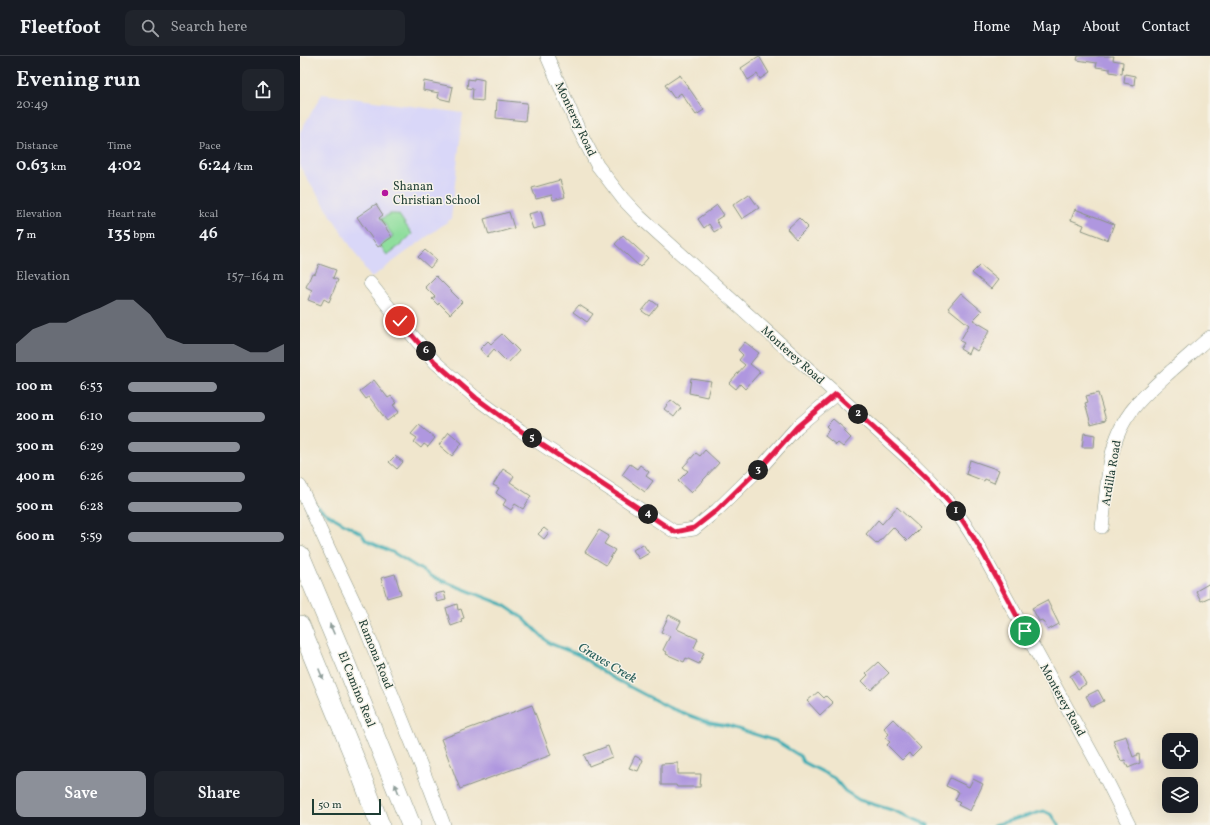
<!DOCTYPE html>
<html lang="en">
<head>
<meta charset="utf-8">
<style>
  :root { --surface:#171b24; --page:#20242c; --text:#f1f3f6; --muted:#9ea1a6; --line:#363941; --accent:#8c9099 }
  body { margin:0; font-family:Vollkorn,serif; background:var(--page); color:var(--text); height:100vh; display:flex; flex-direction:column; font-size:15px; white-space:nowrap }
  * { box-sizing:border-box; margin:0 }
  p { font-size:13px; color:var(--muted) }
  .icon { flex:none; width:22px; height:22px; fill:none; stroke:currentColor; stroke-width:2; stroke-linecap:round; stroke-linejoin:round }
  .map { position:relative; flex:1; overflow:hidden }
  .drawer { display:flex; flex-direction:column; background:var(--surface); width:300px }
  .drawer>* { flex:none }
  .buttons { position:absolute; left:862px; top:677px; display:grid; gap:8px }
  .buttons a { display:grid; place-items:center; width:36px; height:36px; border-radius:8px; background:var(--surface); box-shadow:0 4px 16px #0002; font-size:20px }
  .scale { position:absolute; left:12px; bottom:10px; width:69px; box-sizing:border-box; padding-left:4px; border:2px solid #1f3d34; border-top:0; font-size:11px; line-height:14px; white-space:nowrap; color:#1f3d34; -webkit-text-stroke:3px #f7f3e8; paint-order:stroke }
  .pin { position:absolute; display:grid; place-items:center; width:34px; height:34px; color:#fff; margin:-17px; border:2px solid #fff; border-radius:50%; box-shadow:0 1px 4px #0007 }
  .km { position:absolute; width:20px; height:20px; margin:-10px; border-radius:50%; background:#222; color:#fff; font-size:11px; line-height:20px; text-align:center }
  .round { display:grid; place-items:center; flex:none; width:42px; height:42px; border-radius:8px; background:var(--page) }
  .headline { display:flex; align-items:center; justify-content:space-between; height:68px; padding:0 16px }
  h1 { font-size:22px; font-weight:600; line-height:30px }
  .figures { display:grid; grid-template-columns:repeat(3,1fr); gap:6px; height:68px; padding:4px 16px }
  .figures div { display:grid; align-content:center }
  .figures b { font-size:17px; font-weight:600 }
  .figures small { font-size:11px; font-weight:400 }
  .figures p { font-size:11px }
  .chart { height:112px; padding:8px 16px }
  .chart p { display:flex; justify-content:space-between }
  .chart svg { width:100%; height:72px; margin-top:4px; fill:var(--accent); opacity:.7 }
  .action { display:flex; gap:8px; margin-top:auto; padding:8px 16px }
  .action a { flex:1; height:46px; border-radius:8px; background:var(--accent); color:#fff; font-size:16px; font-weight:600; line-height:46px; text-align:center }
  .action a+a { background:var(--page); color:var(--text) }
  ul { padding:0 16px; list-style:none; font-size:13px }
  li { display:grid; grid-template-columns:64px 48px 1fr; align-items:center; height:30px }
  li i { height:10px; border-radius:5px; background:var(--accent) }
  header { display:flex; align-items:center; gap:24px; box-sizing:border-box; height:56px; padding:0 20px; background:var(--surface); border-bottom:1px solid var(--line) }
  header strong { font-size:19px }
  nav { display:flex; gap:22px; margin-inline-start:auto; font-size:14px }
  .search { width:280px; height:36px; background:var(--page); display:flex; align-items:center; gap:10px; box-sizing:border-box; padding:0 14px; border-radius:8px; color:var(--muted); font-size:15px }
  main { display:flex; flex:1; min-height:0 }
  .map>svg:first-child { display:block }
  .built { fill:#d9d7f8 }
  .green { fill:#8fde9d; stroke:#578e68 }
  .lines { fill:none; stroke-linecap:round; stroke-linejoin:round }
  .stream { stroke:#3aacb3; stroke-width:3 }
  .building { fill:#af97df }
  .minor-casing { stroke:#889280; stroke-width:14 }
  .highway-casing { stroke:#889280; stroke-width:20 }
  .minor { stroke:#fff; stroke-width:13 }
  .highway { stroke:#fff; stroke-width:19 }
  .oneway { fill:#8f9e9a }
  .route-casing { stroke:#fff; stroke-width:8 }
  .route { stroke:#e11d48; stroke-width:5 }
  .poi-dot { fill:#b5179e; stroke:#f7f3e8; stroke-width:1.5 }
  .labels { text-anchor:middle; stroke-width:3; stroke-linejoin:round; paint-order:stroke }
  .street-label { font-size:12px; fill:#1f3d34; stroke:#f7f3e8 }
  .poi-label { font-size:12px; fill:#1f3d34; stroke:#f7f3e8; text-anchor:start }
  .water-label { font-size:13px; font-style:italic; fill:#275e5a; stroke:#f7f3e8 }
</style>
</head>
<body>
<header>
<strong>Fleetfoot</strong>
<div class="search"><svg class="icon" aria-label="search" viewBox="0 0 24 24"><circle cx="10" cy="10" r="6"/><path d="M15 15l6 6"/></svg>Search here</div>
<nav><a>Home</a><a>Map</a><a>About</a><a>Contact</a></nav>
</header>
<main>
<section class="drawer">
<div class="headline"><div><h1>Evening run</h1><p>20:49</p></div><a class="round"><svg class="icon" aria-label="share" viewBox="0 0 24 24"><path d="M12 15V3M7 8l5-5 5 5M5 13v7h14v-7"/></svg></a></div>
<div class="figures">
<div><p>Distance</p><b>0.63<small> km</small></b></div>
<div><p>Time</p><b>4:02</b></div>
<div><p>Pace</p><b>6:24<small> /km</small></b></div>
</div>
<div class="figures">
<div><p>Elevation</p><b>7<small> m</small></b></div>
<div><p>Heart rate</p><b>135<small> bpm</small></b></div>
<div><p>kcal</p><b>46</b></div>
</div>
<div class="chart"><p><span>Elevation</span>157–164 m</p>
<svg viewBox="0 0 160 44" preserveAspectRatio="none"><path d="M0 44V33L10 24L20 20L30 20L40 15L50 11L60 6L70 6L80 15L90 29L100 33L110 33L120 33L130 33L140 38L150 38L160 33V44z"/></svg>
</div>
<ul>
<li><b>100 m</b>6:53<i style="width:57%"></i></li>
<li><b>200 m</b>6:10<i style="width:88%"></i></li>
<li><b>300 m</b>6:29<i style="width:72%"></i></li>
<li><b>400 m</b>6:26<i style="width:75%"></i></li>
<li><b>500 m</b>6:28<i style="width:73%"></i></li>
<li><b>600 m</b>5:59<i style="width:100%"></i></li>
</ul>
<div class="action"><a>Save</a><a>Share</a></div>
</section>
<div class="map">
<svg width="910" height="769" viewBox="0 0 910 769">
  <rect width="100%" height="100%" fill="#f7f3e8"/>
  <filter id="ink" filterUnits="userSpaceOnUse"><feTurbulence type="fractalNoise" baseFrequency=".025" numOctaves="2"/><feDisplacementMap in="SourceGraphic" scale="8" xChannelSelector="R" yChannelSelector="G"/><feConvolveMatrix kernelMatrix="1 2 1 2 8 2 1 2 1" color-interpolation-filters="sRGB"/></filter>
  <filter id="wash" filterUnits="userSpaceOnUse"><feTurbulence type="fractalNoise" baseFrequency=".012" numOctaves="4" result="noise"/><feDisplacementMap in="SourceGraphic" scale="16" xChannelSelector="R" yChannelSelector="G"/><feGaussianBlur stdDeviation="0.9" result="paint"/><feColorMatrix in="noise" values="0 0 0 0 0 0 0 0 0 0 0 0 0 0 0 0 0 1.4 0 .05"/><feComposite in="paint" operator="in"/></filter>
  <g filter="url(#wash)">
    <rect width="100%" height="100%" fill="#f0e6cd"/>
    <!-- built -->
    <path class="built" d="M 22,38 L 163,57 L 151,163 L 71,222 L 0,111 L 0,76 Z"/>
    <!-- green -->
    <path class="green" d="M 90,158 L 96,158 L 99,159 L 112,178 L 101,189 L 87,199 L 80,189 L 93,180 L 81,163 Z"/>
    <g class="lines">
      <!-- stream -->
      <path class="stream" d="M 14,448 L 24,456 L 62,478 L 66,484 L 94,497 L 133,521 L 202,548 L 223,562 L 249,587 L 279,599 L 311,621 L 370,652 L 410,667 L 428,670 L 476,685 L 500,700 L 503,706 L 534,722 L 545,735 L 559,744 L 595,755 L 628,769
        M 694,769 L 744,755 L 752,759 L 759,769"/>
    </g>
    <g id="blocks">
      <!-- building -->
      <path class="building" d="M 459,0 L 469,17 L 460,23 L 457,18 L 448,24 L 441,12 Z
        M 778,0 L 814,0 L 813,4 L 823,6 L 822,18 L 810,16 L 810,13 L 796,11 L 797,7 L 777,4 Z
        M 825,18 L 835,20 L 834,29 L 824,27 Z
        M 380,19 L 404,54 L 396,59 L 381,37 L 374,42 L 365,29 Z
        M 174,22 L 184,24 L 183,45 L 172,44 L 173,33 L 167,32 L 168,23 L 174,24 Z
        M 124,25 L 153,31 L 150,45 L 138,42 L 139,37 L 123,34 Z
        M 197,44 L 227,47 L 225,65 L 196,62 Z
        M 260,124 L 265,141 L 253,144 L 252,139 L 236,143 L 232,132 Z
        M 449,138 L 459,152 L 442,163 L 433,149 Z
        M 76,148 L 83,159 L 79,162 L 92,181 L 78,191 L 57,161 Z
        M 417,149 L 424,159 L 416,164 L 421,172 L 414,176 L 409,168 L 404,172 L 398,163 Z
        M 775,153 L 814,168 L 808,184 L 782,174 L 784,169 L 771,164 Z
        M 241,155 L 245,170 L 233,173 L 228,158 Z
        M 209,156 L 214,172 L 189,179 L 184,163 Z
        M 499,162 L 508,171 L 496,183 L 487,173 Z
        M 323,179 L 348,202 L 340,211 L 315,188 Z
        M 125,194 L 137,204 L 130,212 L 118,201 Z
        M 19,208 L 36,214 L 33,222 L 38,224 L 29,246 L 24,243 L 21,249 L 8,244 L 12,234 L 6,231 L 12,217 L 15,218 Z
        M 680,209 L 698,224 L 691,233 L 672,217 Z
        M 136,220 L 162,246 L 150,258 L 139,247 L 138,249 L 132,243 L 135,241 L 125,231 Z
        M 661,237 L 682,255 L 673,264 L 690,274 L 677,295 L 671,291 L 668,298 L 660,293 L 664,287 L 660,285 L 669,269 L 648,252 Z
        M 351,244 L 358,249 L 349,260 L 342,255 Z
        M 279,249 L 293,258 L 287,266 L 273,256 Z
        M 202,278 L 219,295 L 208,307 L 194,293 L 187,301 L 180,293 L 188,285 L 191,288 Z
        M 445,286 L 459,297 L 450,308 L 460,316 L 445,333 L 440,328 L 436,333 L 429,327 L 445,309 L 439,304 L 443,299 L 438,294 Z
        M 391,322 L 411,325 L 407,341 L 389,337 Z
        M 74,324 L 88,342 L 91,340 L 97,347 L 93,349 L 99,356 L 87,365 L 69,341 L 66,343 L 60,335 Z
        M 798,337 L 806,364 L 791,368 L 785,347 L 788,346 L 786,340 Z
        M 371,344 L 381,352 L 374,361 L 364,353 Z
        M 533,363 L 546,374 L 544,375 L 551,382 L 543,391 L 538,387 L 536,389 L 525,380 L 529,373 L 526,370 Z
        M 119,369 L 135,382 L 128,391 L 124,388 L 121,392 L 114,386 L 117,382 L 111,378 Z
        M 149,376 L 162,387 L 152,400 L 139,389 Z
        M 784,377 L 795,379 L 794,391 L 782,391 Z
        M 405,394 L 419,407 L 391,437 L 378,425 L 388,415 L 383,411 L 396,397 L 400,400 Z
        M 95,400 L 103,406 L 97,413 L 89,406 Z
        M 670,404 L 699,414 L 694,427 L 685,423 L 684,425 L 666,418 Z
        M 330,408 L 337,413 L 340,409 L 349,416 L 346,420 L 353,425 L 345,436 L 322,419 Z
        M 203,413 L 214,420 L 210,426 L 231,440 L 223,453 L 215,448 L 211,454 L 203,449 L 206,444 L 196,437 L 199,432 L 193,429 Z
        M 597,451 L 620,472 L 607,485 L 593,471 L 577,488 L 566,478 L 578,464 L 582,468 Z
        M 244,472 L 249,476 L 244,483 L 238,478 Z
        M 299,474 L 309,480 L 304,488 L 315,494 L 306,509 L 285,496 Z
        M 343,488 L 349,497 L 339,503 L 333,494 Z
        M 95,518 L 101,538 L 87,542 L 81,522 Z
        M 910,527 L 910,541 L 901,545 L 896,535 Z
        M 144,536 L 146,544 L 137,546 L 135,538 Z
        M 747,544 L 759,568 L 748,574 L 742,564 L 739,565 L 732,552 Z
        M 157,548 L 158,554 L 161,553 L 164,562 L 161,563 L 162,566 L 151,570 L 146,552 Z
        M 369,559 L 381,565 L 377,573 L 398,583 L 394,592 L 404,597 L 399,608 L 386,602 L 384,606 L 366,598 L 367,596 L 363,594 L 370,580 L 361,576 Z
        M 578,606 L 589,617 L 571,634 L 562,625 L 568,619 L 566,617 Z
        M 779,615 L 786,628 L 778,633 L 770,620 Z
        M 798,634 L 804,645 L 792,651 L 786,640 Z
        M 518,636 L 524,642 L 526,640 L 533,647 L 520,659 L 507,645 Z
        M 232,649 L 251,699 L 160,733 L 141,683 Z
        M 593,663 L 621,692 L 612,701 L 609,697 L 602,704 L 587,689 L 590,686 L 585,682 L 589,678 L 584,672 Z
        M 826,680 L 833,701 L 839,698 L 840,707 L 828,712 L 825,704 L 821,705 L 813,684 Z
        M 308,690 L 312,701 L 289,710 L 284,699 Z
        M 335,700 L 343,704 L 338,715 L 329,712 Z
        M 378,707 L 378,718 L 401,718 L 400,731 L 377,731 L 376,729 L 361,729 L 361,708 Z
        M 650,722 L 669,731 L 673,723 L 683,728 L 670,755 L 658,749 L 660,747 L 655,744 L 659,736 L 646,730 Z"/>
    </g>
  </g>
  <g filter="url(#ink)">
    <use href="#blocks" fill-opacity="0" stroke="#889280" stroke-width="1"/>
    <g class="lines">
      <!-- minor casing -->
      <g class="minor-casing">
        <path id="minor" d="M 247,0 L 278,72 L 297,109 L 323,143 L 340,161 L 612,406 C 639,432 657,454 676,486 L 807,725 L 829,769
          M 70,227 L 100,265 L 135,306 L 176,342 L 221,375 L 375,476 L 394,473 L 417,454 L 464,408 L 497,371 L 536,338
          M 0,430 L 29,493 L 58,554 L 130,732 L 144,769
          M 802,471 C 806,443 807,408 817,381 C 827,353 850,334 871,315 C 884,304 897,292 910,281"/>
      </g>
      <!-- highway casing -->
      <g class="highway-casing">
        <path id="highway" d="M 0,499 L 46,608 L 111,769
          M 0,569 L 55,703 L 80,769"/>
      </g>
      <!-- minor -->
      <use href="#minor" class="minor"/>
      <!-- highway -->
      <use href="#highway" class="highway"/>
    </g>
    <!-- one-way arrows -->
    <defs><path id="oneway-solid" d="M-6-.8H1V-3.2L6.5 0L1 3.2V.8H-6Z"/></defs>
    <g class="oneway">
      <use href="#oneway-solid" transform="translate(32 573) rotate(-113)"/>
      <use href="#oneway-solid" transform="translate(21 618) rotate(68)"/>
      <use href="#oneway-solid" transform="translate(97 733) rotate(-111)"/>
    </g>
  </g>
  <g class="lines" filter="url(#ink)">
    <!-- route casing -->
    <g class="route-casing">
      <path id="route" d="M 100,265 L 135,306 L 176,342 L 221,375 L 375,476 L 394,472 L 417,454 L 464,408 L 497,371 L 536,338 C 557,357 577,375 598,394 C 614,409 631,424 645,441 C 678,481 700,530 725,575"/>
    </g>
    <!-- route -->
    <use href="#route" class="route"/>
  </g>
  <!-- markers -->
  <circle class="poi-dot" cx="85" cy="137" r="4"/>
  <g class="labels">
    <!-- street labels -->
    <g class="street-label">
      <text transform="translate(276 63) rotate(65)" y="4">Monterey Road</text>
      <text transform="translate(493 299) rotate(42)" y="4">Monterey Road</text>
      <text transform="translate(811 417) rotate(-80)" y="4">Ardilla Road</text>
      <text transform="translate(76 598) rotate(68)" y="4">Ramona Road</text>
      <text transform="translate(57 633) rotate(68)" y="4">El Camino Real</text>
      <text transform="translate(763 644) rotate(61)" y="4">Monterey Road</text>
    </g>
    <!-- poi labels -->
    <g class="poi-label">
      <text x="93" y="134">Shanan<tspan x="93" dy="14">Christian School</tspan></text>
    </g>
    <!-- water labels -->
    <g class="water-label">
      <text transform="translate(308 606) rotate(31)" y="5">Graves Creek</text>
    </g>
  </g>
</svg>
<div class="buttons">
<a><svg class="icon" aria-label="locate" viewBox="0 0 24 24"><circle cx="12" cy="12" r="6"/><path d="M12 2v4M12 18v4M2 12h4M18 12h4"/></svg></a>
<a><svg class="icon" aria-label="layers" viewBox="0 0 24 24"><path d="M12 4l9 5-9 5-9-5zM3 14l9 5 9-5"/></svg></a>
</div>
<div class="scale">50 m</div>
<div class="pin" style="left:725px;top:575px;background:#1e9e55"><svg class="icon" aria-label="arrive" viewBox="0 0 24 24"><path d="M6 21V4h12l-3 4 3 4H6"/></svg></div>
<div class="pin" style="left:100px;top:265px;background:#d93025"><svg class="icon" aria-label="check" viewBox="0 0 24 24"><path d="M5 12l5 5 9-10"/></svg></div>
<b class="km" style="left:656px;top:455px">1</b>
<b class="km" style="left:558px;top:358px">2</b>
<b class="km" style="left:458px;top:414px">3</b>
<b class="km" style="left:348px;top:458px">4</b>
<b class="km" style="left:232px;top:382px">5</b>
<b class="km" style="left:126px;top:295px">6</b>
</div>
</main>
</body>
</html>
